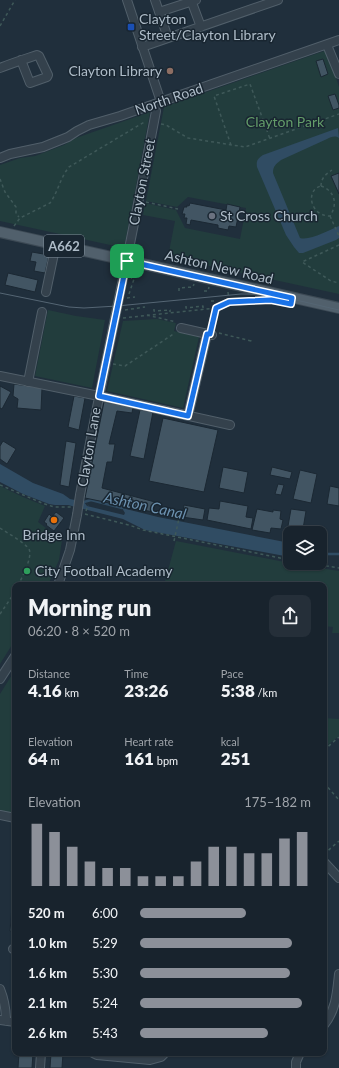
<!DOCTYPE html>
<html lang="en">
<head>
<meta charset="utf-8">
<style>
  :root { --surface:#18232d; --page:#252f39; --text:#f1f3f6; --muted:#9fa4aa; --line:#364049; --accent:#8c9099 }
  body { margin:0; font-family:Lato,sans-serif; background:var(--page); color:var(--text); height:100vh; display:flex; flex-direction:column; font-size:15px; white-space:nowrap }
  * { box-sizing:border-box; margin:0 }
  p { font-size:13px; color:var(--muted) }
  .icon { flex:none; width:22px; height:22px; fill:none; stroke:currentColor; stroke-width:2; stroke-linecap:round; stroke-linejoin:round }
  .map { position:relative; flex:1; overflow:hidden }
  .details { position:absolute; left:12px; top:582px; width:315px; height:474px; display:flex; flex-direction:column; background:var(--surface); border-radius:8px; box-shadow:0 1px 3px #0004,0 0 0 1px var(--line) }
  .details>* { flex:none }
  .tools { position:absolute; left:283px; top:526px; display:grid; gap:8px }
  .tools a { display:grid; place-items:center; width:44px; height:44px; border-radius:8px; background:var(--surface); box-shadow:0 1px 3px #0004,0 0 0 1px var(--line); font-size:20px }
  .pin { position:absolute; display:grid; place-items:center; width:34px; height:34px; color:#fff; margin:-17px; border-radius:8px; box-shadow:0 2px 6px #0006 }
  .round { display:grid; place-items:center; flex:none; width:42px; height:42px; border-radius:8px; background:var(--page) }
  .overview { display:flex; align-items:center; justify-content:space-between; height:68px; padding:0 16px }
  h1 { font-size:22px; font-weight:800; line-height:30px }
  .figures { display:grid; grid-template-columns:repeat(3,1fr); gap:6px; height:68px; padding:4px 16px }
  .figures div { display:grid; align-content:center }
  .figures b { font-size:17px; font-weight:800 }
  .figures small { font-size:11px; font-weight:400 }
  .figures p { font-size:11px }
  .chart { height:112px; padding:8px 16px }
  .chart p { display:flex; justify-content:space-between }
  .chart svg { width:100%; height:72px; margin-top:4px; stroke:var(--accent); stroke-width:6 }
  ul { padding:0 16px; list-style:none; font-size:13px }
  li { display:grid; grid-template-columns:64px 48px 1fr; align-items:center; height:30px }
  li i { height:10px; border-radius:5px; background:var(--accent) }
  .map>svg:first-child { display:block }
  .green { fill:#223d3d }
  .water { fill:#304c63 }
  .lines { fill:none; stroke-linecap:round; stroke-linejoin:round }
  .stream { stroke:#304c63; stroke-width:2.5 }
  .building { fill:#425563; stroke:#1b2833 }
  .minor-casing { stroke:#515f6a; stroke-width:10 }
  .major-casing { stroke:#3d4a55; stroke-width:12 }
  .path { stroke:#3f5959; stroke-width:1.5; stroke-dasharray:3 3; stroke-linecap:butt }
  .minor { stroke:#34414c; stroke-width:8 }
  .major { stroke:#51606c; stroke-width:10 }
  .tram { stroke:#556674; stroke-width:1 }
  .minor-bridge-casing { stroke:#515f6a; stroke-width:10; stroke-linecap:butt }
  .path-bridge { stroke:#3f5959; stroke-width:1.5; stroke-dasharray:3 3; stroke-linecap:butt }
  .minor-bridge { stroke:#34414c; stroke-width:8 }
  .route-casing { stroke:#fff; stroke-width:8 }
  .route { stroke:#1a73e8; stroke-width:5 }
  .transit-dot { fill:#1a4fb4; stroke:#192631; stroke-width:1.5 }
  .education-dot { fill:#8d6e63; stroke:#192631; stroke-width:1.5 }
  .worship-dot { fill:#6b7280; stroke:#192631; stroke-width:1.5 }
  .food-dot { fill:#e8710a; stroke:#192631; stroke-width:1.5 }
  .leisure-dot { fill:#2e9e5b; stroke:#192631; stroke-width:1.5 }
  .labels { text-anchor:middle; stroke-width:3; stroke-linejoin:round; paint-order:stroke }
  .shield { fill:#192631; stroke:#818f9b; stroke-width:1 }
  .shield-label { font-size:13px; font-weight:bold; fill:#aebcc8 }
  .poi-label { font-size:14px; fill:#aebcc8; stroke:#192631; text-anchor:start }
  .street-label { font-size:14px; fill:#aebcc8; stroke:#192631 }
  .park-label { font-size:14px; fill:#639c69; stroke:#192631 }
  .water-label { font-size:15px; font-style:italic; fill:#6c91af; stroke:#192631 }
</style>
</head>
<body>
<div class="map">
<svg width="339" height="1068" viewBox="0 0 339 1068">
  <rect width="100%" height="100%" fill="#202f3c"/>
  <!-- green -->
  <path class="green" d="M 327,50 L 339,87 L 339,294 L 168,257 L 175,221 L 143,215 L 145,203 L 176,210 L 185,228 L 240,239 L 246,208 L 188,197 L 177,207 L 146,201 L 164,107 Z
    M 150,112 L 124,248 L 0,221 L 0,165 L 20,158 L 35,156 L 64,145 L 76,138 Z
    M 48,310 L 76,316 L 105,320 L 92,388 L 35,376 Z
    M 157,319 L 176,323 L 174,331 L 199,337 L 183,408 L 107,391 L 123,321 Z
    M 0,486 L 23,497 L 45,506 L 38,522 L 62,540 L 59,560 L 48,585 L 15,585 L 15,640 L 0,664 Z
    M 176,541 L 290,563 L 339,571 L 339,633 L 332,633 L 333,627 L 324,626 L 324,585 L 164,585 Z
    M 15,670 L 15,806 L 14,815 L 0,812 L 0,694 Z
    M 324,718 L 339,719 L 339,736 L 324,748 Z"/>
  <!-- water -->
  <path class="water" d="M 338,128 L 339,138 C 335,135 331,137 327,139 L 281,160 C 276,164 273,166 273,173 L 300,238 C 310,241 329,230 339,226 L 339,238 L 336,240 L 303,253 L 299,253 L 294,247 L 286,235 L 257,167 C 256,161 258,158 263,155 Z
    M 0,464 L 33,483 L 63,494 L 70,499 L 84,502 L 87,506 L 124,515 L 125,513 L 122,508 L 158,517 L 290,543 L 290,557 L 145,530 L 123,519 L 68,505 L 55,505 L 49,504 L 23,494 L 0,482 Z"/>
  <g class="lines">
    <!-- stream -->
    <path class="stream" d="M 84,502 L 91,500 L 122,508
      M 328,554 L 339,554"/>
  </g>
  <!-- building -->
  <path class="building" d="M 323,59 L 328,74 L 321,77 L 316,61 Z
    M 335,94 L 339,105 L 339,108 L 333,110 L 328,96 Z
    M 339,173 L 339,194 L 331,176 Z
    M 190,203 L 226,210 L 227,204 L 240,207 L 236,227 L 229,226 L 228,230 L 218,228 L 218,225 L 191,220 L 190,225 L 186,224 L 187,218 L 184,218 L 185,214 L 182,214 L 184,207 L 187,207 L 187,205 L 189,206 Z
    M 32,252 L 49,255 L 45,273 L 34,271 L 36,262 L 30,261 Z
    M 8,273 L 38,280 L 35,292 L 5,285 Z
    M 14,384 L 42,388 L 41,410 L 17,408 L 18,399 L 13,396 Z
    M 0,386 L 11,392 L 2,409 L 0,408 Z
    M 74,396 L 85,398 L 79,430 L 68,427 Z
    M 104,402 L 133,407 L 132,413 L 117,411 L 109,444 L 115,444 L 112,462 L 107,462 L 102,488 L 155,502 L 153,512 L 85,498 Z
    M 140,410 L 153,412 L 144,459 L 130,456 Z
    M 163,418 L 218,430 L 204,492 L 149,481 Z
    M 3,441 L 16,449 L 7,464 L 0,459 L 0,446 Z
    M 66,441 L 76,443 L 69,487 L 60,485 Z
    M 223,467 L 248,472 L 244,493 L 219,488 Z
    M 272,467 L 292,472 L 290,479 L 270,475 Z
    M 300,470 L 317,474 L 311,503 L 293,499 Z
    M 278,484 L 284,485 L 281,495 L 275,494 Z
    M 330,486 L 339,488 L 339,506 L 327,504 Z
    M 220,501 L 248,506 L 246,517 L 253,518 L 251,529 L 207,520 L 209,508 L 219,509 Z
    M 184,505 L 205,509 L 203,520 L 182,517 Z
    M 257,509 L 273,512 L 273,510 L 281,511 L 280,519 L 283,520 L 281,529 L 271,528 L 270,533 L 252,530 Z
    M 291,509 L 306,511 L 303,529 L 288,526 Z
    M 56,512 L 64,518 L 54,531 L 46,525 L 47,524 L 44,522 L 49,514 L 52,517 Z
    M 15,872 L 15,932 L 10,931 Z
    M 19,1053 L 33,1053 L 32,1068 L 18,1068 Z
    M 51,1053 L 63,1053 L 62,1068 L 50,1068 Z"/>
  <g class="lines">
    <!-- minor casing -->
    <g class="minor-casing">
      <path id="minor" d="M 127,0 L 161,102
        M 155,0 L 168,38
        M 191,0 L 201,27
        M 159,12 L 196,0
        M 327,45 L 339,74
        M 142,47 L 278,0
        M 0,68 C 12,63 25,59 37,55 L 39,56 L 48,75 L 47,77 L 30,83 L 21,60
        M 0,158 L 10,154 L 43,147 L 68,137 L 77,131 L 89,125 L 120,116 L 339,40
        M 46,292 L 56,244
        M 181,328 L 212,335
        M 0,376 L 99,396 L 230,425
        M 28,382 L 42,312
        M 188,416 L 207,334
        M 80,495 C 104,367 132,239 156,111 L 154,104
        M 58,585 L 70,550 L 77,515
        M 0,679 L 15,656
        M 0,815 L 15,818
        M 324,862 L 339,878
        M 13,949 L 15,950
        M 0,989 C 4,999 6,1010 6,1021
        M 0,1020 L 15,1022
        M 324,1025 C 336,1010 337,993 339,974
        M 93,1053 L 97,1055 L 150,1060 L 161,1057 L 165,1053
        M 40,1068 L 41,1053
        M 296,1068 L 296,1062 L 300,1053"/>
    </g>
    <!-- major casing -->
    <g class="major-casing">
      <path id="major" d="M 0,232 L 339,308"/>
    </g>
    <!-- path -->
    <path class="path" d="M 0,26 L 15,0
      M 161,124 L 166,125 L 188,138 L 245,147 L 339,114
      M 231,145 L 214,96 L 250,84 L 270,139
      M 0,179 L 5,192 L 16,207 L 16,214 L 19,217
      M 321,186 C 335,191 338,204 330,216 C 310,216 305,190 321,186 Z
      M 321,186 C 321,178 326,174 332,170
      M 146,202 L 178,209
      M 330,216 L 339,236
      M 14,226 L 20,218 L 50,203 C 58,192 60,178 69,167 L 146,121
      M 339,245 L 302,262 L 331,281 L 339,283
      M 179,291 L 179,288 L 193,287 L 194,284
      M 204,291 L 208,291 L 209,287
      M 228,292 L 229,302
      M 129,294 L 134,279 L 131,278
      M 127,298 L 135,297
      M 211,301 L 215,301
      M 186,306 L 186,308 L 203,306 L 203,309
      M 154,309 L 154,311 L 170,310 L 170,312
      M 125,310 L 145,307
      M 147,315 L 176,322
      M 123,318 L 216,308 L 229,302 L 262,300
      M 212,327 L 216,308
      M 219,333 L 251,341 L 250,343
      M 113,364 L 125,366 L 175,333
      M 0,485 L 42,503 L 54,507 L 72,507
      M 86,511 L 88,505
      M 85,514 L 129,525 L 143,530 L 290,560
      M 0,528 C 6,532 25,543 29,549 C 33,556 22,578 18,585
      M 308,563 L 339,568
      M 0,614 L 15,592
      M 324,750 L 339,737
      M 324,783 L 339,800
      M 324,854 L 339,841"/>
    <!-- minor -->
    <use href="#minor" class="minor"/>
    <!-- major -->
    <use href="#major" class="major"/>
    <!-- tram -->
    <path class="tram" d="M 0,293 L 69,307 L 84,308 L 117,306 L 241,294 C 275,293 307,303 339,310"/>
    <!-- minor-bridge casing -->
    <g class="minor-bridge-casing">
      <path id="minor-bridge" d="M 77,515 L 80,495"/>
    </g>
    <!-- path-bridge -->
    <path class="path-bridge" d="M 174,541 L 180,514"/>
    <!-- minor-bridge -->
    <use href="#minor-bridge" class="minor-bridge"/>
  </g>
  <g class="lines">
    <!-- route casing -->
    <g class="route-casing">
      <path id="route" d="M 127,261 L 292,298 L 291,304 L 271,300 L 249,301 L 229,302 L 216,308 L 210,334 L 207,334 L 188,416 L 99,396 Z"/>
    </g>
    <!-- route -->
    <use href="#route" class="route"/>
  </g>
  <!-- markers -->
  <rect class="transit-dot" x="127" y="23" width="8" height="8" rx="2"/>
  <circle class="education-dot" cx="170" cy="71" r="4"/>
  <circle class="worship-dot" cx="212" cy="216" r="4"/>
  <circle class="food-dot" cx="54" cy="520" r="4"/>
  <circle class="leisure-dot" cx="27" cy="571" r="4"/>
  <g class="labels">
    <!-- shield labels -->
    <rect class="shield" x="44" y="235" width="40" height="22" rx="3"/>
    <g class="shield-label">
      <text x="64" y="251">A662</text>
    </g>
    <!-- poi labels -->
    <g class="poi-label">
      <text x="139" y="24">Clayton<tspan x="139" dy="16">Street/Clayton Library</tspan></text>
      <text x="162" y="76" text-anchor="end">Clayton Library</text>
      <text x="220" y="221">St Cross Church</text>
      <text x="54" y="540" text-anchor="middle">Bridge Inn</text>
      <text x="35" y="576">City Football Academy</text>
    </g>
    <!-- street labels -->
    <g class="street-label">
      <text transform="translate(169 99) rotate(-19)" y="5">North Road</text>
      <text transform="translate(142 182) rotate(-79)" y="5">Clayton Street</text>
      <text transform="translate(219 267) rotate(13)" y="5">Ashton New Road</text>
      <text transform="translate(89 447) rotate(-80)" y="5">Clayton Lane</text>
    </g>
    <!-- park labels -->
    <g class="park-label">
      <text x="285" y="127">Clayton Park</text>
    </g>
    <!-- water labels -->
    <g class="water-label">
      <text transform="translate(145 506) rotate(12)" y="5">Ashton Canal</text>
    </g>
  </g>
</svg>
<div class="tools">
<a><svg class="icon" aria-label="layers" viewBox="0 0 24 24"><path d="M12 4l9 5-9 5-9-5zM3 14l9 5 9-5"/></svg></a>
</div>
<div class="pin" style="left:127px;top:261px;background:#1e9e55"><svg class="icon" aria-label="arrive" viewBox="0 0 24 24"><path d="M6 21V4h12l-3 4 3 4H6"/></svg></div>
<section class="details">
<div class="overview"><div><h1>Morning run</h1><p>06:20 · 8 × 520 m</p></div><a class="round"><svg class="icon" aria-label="share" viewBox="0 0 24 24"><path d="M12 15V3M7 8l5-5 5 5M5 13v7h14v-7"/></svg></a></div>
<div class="figures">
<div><p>Distance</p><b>4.16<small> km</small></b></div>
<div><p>Time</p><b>23:26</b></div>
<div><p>Pace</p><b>5:38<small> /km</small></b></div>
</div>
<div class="figures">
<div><p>Elevation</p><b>64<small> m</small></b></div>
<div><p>Heart rate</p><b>161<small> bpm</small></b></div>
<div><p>kcal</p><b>251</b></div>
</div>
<div class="chart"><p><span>Elevation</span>175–182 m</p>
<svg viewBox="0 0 160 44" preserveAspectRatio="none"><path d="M5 44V6M15 44V11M25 44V20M35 44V29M45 44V33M55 44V33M65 44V38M75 44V38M85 44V38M95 44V29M105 44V20M115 44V20M125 44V24M135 44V24M145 44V15M155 44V11"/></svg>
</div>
<ul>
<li><b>520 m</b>6:00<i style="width:62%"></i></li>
<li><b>1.0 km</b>5:29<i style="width:89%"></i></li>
<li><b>1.6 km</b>5:30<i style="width:88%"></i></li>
<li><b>2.1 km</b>5:24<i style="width:95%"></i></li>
<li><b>2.6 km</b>5:43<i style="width:75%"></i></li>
</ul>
</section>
</div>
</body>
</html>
